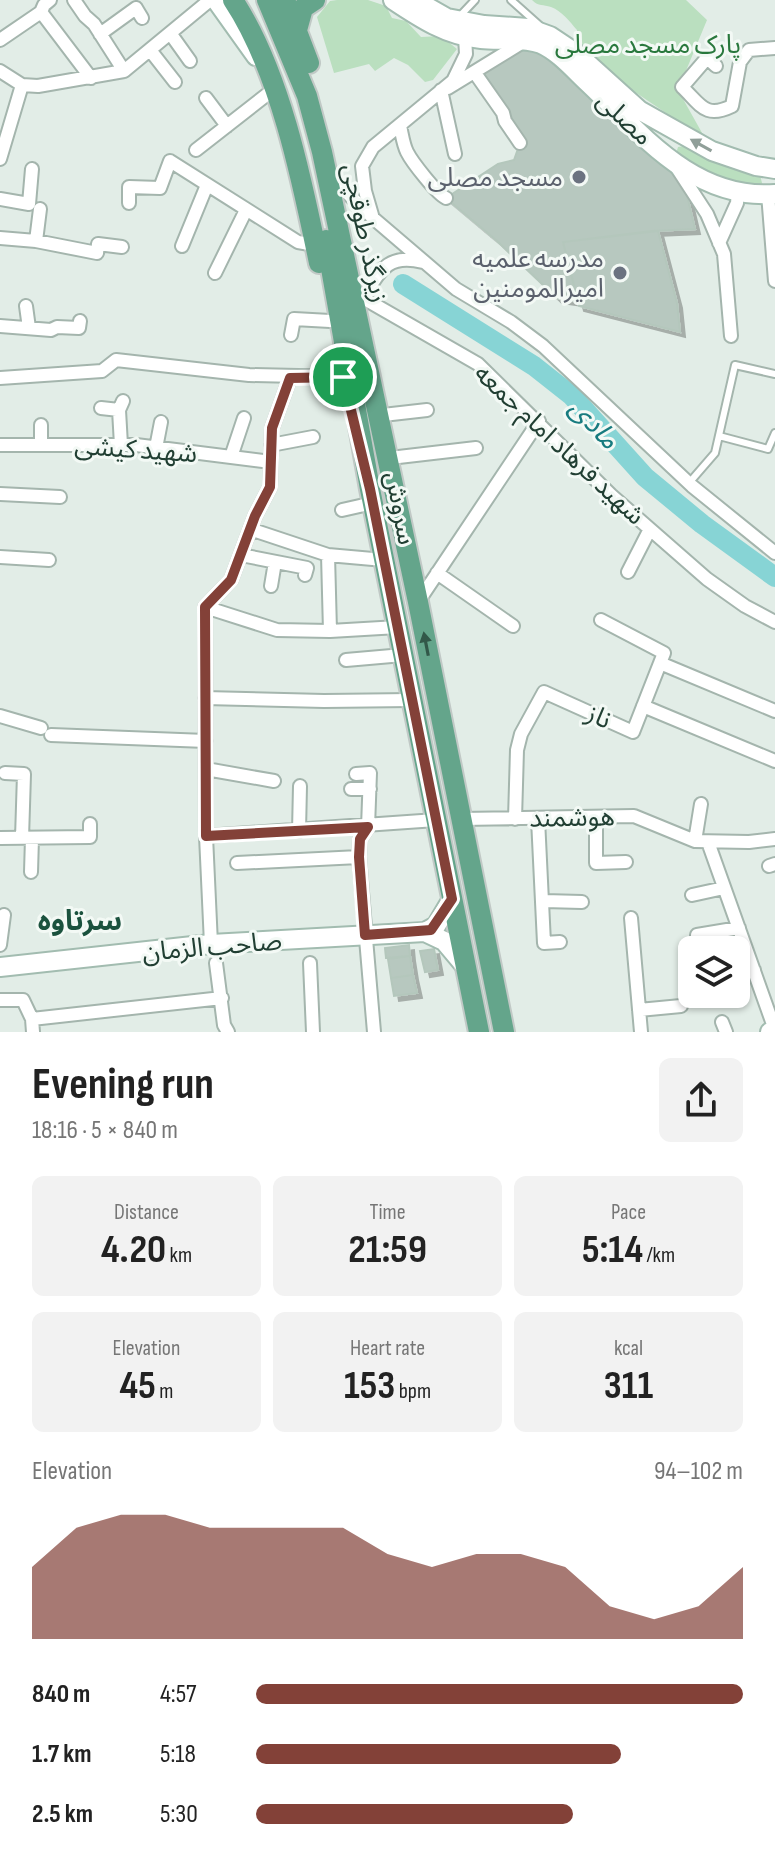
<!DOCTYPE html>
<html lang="en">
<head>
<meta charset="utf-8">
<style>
  :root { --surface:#fff; --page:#f2f2f2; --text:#222; --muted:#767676; --accent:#834138 }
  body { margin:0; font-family:"Sofia Sans Condensed","Noto Sans Arabic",sans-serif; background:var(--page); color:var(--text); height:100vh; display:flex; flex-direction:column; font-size:30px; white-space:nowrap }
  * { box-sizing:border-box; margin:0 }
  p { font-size:26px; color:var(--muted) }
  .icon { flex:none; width:44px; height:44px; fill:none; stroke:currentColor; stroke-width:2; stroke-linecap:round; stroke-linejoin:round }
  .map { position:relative; height:1032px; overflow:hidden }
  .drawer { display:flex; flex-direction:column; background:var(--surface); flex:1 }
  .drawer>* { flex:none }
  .buttons { position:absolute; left:678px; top:936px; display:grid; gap:16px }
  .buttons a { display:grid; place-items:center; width:72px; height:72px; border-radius:12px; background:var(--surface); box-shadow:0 2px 6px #0004; font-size:40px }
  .pin { position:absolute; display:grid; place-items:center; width:68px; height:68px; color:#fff; margin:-34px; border:4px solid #fff; border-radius:50%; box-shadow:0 2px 8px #0007 }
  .round { display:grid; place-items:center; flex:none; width:84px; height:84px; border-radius:12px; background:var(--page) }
  .overview { display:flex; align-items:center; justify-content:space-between; height:136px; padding:0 32px }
  h1 { font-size:44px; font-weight:700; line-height:60px }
  .metrics { display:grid; grid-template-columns:repeat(3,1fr); gap:12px; height:136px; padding:8px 32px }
  .metrics div { display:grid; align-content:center; border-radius:12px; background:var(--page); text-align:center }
  .metrics b { font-size:40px; font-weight:700 }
  .metrics small { font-size:22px; font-weight:400 }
  .metrics p { font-size:22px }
  .chart { height:224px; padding:16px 32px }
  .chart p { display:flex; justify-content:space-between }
  .chart svg { width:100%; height:144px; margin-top:8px; fill:var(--accent); opacity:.7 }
  ul { padding:0 32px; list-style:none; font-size:26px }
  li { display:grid; grid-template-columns:128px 96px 1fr; align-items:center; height:60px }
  li i { height:20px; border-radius:10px; background:var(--accent) }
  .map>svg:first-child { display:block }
  .green { fill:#badfbf }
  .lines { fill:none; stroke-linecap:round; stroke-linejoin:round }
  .river { stroke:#87d4d5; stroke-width:20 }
  .building { fill:#b7c8bf; stroke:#b4c7bc; stroke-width:2; filter:url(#shadow) }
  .lane-casing { stroke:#a4b5ad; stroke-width:10 }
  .street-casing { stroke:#a4b5ad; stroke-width:16 }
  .secondary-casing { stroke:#a2bcb0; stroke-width:22 }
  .primary-casing { stroke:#c1c9c6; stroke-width:24 }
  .lane { stroke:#fff; stroke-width:6 }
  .street { stroke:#fff; stroke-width:12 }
  .secondary { stroke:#fff; stroke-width:18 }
  .primary { stroke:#64a58b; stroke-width:20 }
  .oneway { fill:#909f99 }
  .oneway2 { fill:#325849 }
  .route-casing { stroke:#fff; stroke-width:16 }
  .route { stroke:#834138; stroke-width:10 }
  .worship-dot { fill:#6b7280; stroke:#f3f9f5; stroke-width:3 }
  .labels { text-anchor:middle; stroke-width:6; stroke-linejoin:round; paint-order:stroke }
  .park-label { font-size:26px; fill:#29783d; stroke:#f3f9f5 }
  .street-label { font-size:26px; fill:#213f33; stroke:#f3f9f5 }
  .worship-label { font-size:26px; fill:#5b616d; stroke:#f3f9f5; text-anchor:end }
  .water-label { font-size:28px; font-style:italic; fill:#177b7f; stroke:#f3f9f5 }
  .neighbourhood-label { font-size:28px; font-weight:bold; fill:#1b523e; stroke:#f3f9f5 }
</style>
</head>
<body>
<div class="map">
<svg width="775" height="1032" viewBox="0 0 775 1032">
  <defs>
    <filter id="shadow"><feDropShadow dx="5" dy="5" stdDeviation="0" flood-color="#0004"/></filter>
  </defs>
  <rect width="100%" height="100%" fill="#e2ede7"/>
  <!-- green -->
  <path class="green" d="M 337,0 L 368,0 L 386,6 L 392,18 L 406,21 L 421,37 L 441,36 L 457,49 L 433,80 L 425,82 L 408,65 L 394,58 L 375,71 L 369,64 L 334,73 L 317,17 L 330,1 Z
    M 532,0 L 686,0 L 707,20 L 678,90 L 706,140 L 626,86 L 577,40 L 577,30 C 570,22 562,11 551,7 C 543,4 539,7 532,0 Z
    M 684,146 L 716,162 L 760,175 L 762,183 L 760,187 L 717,180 L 676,154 L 678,147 Z"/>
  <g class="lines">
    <!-- river -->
    <path class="river" d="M 403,284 L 534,366 L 572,396 L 645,477 L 702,524 L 775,577"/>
  </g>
  <!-- building -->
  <path class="building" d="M 528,45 L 542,50 L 673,166 L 685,187 L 695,229 L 652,231 L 563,242 L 578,301 L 557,298 L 496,240 L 446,198 L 498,164 L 514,160 L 520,143 L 480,72 Z
    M 658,231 L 677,303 L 680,332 L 579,306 L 563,242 Z
    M 409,945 L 410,956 L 386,958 L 385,948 Z
    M 434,949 L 438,970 L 425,972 L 420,951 Z
    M 410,956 L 413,975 L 391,978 L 388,959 Z
    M 413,975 L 417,993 L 394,996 L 391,978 Z"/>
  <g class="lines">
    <!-- lane casing -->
    <g class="lane-casing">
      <path id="lane" d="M 511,0 L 539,25
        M 458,18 L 475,0
        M 719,436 L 768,449 L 775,433
        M 689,483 L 715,453 L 735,365 L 775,374"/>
    </g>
    <!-- street casing -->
    <g class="street-casing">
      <path id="street" d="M 74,0 L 85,16 L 94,24 L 124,71
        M 41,12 L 91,78
        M 170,33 L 190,61
        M 100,34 L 136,8 L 142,18
        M 0,40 L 41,12 L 44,5 L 50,0
        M 150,50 L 175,82
        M 716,66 L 707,58 L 682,87 C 701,105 705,119 732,106 L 740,62 L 749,50 L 775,48
        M 0,71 L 22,85 L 38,86 L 124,71 L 210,0
        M 475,73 L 503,113 L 505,121 L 520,143
        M 448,88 L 523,42
        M 441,90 L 455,154
        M 206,98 L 227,126
        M 400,126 C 402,134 403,144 407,152 C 412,162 437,194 446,198
        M 196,150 L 274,89
        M 0,159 L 22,85
        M 677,168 L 707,214 L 724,254 L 731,336
        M 340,186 L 373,218 L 456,289 L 511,322 L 543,346 L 692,486 L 775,553
        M 768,194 L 775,281
        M 0,199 L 29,204 L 32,169
        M 129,203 L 129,187 L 160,188 L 170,161 L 298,242 L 315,245
        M 372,215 L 365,191 L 362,166 L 373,147 L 453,81 L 466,54 L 465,37
        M 0,238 L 36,241 L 97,253 L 98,244 L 122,247
        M 36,241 L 40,209
        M 719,243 L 737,203 L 738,192
        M 182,246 L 207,185
        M 423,262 C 387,253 380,271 363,298 L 478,364 L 611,495 L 707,579 L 745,606 L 775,622
        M 215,273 L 246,210
        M 26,306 L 29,328
        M 0,326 L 51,330 L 57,327 L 79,328 L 80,321
        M 291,335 L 294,319 L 330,321
        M 0,378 L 102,371 L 116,360 L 249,375 L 343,377
        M 101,408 L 119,410
        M 383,415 L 427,410
        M 41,444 L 41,425
        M 0,445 L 136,445 L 271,462
        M 121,445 L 119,410 L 123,401
        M 271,445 L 313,437
        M 156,448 L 161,422
        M 231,457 L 244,418
        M 390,458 L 476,448
        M 0,494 L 60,497
        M 342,510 L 373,503
        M 250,529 L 328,555 L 384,560
        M 241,555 L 307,568 L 305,575
        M 328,555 L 330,631
        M 0,557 L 49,560
        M 628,572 L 650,529
        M 437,573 L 513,626
        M 271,586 L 275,562
        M 418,602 L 539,421
        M 205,607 L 277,630 L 330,631 L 398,627
        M 346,660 L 403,655
        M 660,663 L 775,711
        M 205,698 L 324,701 L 412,700
        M 643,706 L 775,761
        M 0,716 L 41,728
        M 51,735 L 206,741
        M 206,769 L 274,781
        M 5,773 L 24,774 L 22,838
        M 356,774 L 370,773 L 368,827 L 360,839 L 359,857 L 374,1032
        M 351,789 L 370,789
        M 596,818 L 596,863 L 626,862
        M 461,819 L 634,816 L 695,841 L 749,842 L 775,839
        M 515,819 L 517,750 L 521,734 L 544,692 L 633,732 L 664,653 L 601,620
        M 538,819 L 544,943 L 560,942
        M 299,831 L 300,786
        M 206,836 L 436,820
        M 0,838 L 90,837 L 90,824
        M 695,841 L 701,804
        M 708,842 L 775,1030
        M 237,863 L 359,857
        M 769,866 L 775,864
        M 31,872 L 32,838
        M 692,895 L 724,888
        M 544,901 L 582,902
        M 631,918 L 641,1032
        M 697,935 L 739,928
        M 211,944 L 206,836 L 205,607 L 231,580 L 255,516 L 270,487 L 272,428 L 290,378
        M 0,945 L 4,915
        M 216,963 L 224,1025 L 228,1032
        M 310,963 L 313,1032
        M 736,973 L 754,970
        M 0,1000 L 23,1000 L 32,1019 L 33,1032
        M 639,1010 L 681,1006
        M 32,1019 L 222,998
        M 722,1022 L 726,1032"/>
    </g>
    <!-- secondary casing -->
    <g class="secondary-casing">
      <path id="secondary" d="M 216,0 L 256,56
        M 393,0 C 420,18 447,36 481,39 C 499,41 525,37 541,44 C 559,52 574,70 588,83 C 642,134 693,200 775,194
        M 415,0 L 447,18 L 484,25 L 528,28 L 550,36 L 577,54 L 639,110 L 712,151 L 756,166 L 775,169
        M 425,932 L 436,926 L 452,899
        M 0,967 L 211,944 L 425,932 L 444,941 L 465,966
        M 770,1032 L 775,1031"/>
    </g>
    <!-- primary casing -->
    <g class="primary-casing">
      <path id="primary" d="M 233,0 C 280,71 302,180 319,263
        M 267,0 L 307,96 L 322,152 L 418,602 L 504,1032
        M 285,0 L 309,63
        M 297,30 L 303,8 L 315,0
        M 326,240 L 370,489 L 479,1032"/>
    </g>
    <!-- lane -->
    <use href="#lane" class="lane"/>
    <!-- street -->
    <use href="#street" class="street"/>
    <!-- secondary -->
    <use href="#secondary" class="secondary"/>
    <!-- primary -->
    <use href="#primary" class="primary"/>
  </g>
  <!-- one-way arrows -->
  <defs><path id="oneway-solid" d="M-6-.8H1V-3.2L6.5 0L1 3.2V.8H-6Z" transform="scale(2)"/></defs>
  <use class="oneway" href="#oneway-solid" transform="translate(701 145) rotate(-151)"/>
  <use class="oneway2" href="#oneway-solid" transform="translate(426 644) rotate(-101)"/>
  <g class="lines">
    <!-- route casing -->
    <g class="route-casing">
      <path id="route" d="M 343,377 L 370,489 L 452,899 L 431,930 L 365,935 L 359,857 L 360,839 L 368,827 L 206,836 L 205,607 L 231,580 L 255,516 L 270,487 L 272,428 L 290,378 Z"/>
    </g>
    <!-- route -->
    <use href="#route" class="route"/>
  </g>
  <!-- markers -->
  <g class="worship-dot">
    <circle cx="579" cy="177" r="8"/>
    <circle cx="620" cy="273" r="8"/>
  </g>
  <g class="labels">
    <!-- park labels -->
    <g class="park-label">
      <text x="648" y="53">پارک مسجد مصلی</text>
    </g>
    <!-- street labels -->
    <g class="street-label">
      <text transform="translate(625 118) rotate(43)" y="9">مصلی</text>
      <text transform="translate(366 233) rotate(78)" y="9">زیرگذر طوقچی</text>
      <text transform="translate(560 444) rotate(43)" y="9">شهید فرهاد امام جمعه</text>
      <text transform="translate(136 449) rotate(4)" y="9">شهید کیشی</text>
      <text transform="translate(401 508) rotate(79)" y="9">سروش</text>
      <text transform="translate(599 716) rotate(25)" y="9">ناز</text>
      <text transform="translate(572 817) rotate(-1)" y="9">هوشمند</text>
      <text transform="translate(212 946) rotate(-5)" y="9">صاحب الزمان</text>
    </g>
    <!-- worship labels -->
    <g class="worship-label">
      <text x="563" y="186">مسجد مصلی</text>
      <text x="604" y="267">مدرسه علمیه<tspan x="604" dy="30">امیرالمومنین</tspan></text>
    </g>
    <!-- water labels -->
    <g class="water-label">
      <text transform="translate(595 423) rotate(47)" y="10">مادی</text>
    </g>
    <!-- neighbourhood labels -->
    <g class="neighbourhood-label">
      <text x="80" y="930">سرتاوه</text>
    </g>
  </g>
</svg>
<div class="buttons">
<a><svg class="icon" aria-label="layers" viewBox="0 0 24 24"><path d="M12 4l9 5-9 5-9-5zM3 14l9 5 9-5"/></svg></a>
</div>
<div class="pin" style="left:343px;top:377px;background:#1e9e55"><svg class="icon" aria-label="arrive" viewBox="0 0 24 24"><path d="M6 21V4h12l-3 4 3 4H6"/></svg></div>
</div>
<section class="drawer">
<div class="overview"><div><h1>Evening run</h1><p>18:16 · 5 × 840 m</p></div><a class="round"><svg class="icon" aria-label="share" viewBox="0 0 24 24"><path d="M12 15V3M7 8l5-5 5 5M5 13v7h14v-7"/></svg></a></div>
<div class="metrics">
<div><p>Distance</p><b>4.20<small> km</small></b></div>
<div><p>Time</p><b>21:59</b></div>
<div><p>Pace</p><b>5:14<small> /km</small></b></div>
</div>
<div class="metrics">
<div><p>Elevation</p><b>45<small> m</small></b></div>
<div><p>Heart rate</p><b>153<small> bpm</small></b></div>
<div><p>kcal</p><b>311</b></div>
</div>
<div class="chart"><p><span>Elevation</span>94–102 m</p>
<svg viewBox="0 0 160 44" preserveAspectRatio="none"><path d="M0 44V22L10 10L20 6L30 6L40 10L50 10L60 10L70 10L80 18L90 22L100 18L110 18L120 22L130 34L140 38L150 34L160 22V44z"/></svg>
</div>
<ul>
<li><b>840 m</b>4:57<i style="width:100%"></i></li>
<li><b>1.7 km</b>5:18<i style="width:75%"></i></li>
<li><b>2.5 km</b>5:30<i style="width:65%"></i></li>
</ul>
</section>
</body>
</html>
